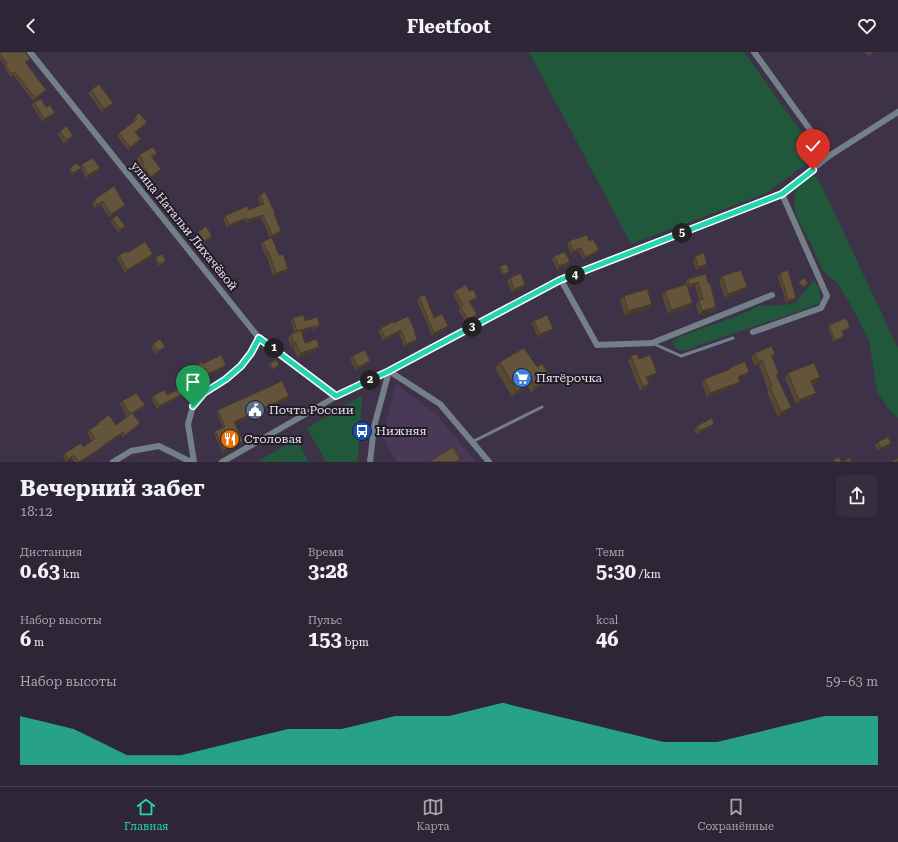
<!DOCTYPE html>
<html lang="ru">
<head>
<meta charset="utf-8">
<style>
  :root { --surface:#2e2637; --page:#362e3f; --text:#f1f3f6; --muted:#a7a5ad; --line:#494352; --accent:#26d5ae }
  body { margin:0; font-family:"Roboto Serif",serif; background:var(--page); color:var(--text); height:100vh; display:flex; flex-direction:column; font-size:15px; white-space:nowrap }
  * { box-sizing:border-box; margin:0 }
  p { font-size:13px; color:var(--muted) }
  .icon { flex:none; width:22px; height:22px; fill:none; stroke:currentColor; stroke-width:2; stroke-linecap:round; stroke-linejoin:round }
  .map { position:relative; height:410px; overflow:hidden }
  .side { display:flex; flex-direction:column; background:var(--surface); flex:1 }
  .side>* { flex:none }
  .pin { position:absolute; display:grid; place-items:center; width:34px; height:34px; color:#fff; margin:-41px -17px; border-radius:50% 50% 50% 0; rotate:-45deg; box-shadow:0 0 4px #0007 }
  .pin .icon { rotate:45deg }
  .km { position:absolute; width:20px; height:20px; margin:-10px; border-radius:50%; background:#222; color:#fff; font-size:11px; line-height:20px; text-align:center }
  .round { display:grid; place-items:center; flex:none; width:42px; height:42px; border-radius:8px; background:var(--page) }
  .summary { display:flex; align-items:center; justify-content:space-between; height:68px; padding:0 20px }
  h1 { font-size:22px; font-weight:700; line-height:30px }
  .figures { display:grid; grid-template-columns:repeat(3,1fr); gap:6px; height:68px; padding:4px 20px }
  .figures div { display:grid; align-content:center }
  .figures b { font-size:20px; font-weight:700 }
  .figures small { font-size:11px; font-weight:400 }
  .figures p { font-size:11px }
  .chart { height:112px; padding:8px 20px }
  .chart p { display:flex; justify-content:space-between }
  .chart svg { width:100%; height:72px; margin-top:4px; fill:var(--accent); opacity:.7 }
  header { display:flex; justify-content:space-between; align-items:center; height:52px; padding:0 20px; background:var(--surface); font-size:18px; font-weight:700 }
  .tabs { display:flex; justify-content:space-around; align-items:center; height:56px; border-top:1px solid var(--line); background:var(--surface); font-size:11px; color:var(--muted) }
  .tabs a { display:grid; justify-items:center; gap:2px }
  .tabs .current { color:var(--accent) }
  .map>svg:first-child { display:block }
  .built { fill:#493956 }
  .green { fill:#21573a }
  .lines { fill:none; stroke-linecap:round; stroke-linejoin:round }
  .lane { stroke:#738088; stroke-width:3 }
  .street { stroke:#738088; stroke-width:6 }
  .wall { fill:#574834 }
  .shaded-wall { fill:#473b2a }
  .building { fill:#65543c; stroke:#473b2a }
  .route-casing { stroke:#fff; stroke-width:8 }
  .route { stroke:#26d5ae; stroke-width:5 }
  .labels { text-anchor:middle; stroke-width:4; stroke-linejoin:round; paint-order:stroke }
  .street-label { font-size:12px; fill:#e7e0ef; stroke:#221c27 }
  .poi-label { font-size:12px; fill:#e7e0ef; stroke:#221c27; text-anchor:start }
</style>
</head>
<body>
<header><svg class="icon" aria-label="back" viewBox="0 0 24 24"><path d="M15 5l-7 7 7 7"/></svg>Fleetfoot<svg class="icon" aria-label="heart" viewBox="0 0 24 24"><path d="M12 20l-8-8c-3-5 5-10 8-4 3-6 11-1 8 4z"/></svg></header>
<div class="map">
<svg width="898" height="410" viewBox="0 0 898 410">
  <rect width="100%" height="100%" fill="#3e3249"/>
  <!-- built -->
  <path class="built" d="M 396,332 L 436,362 L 476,410 L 397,410 L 383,385 Z"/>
  <!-- green -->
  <path class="green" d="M 529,0 L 744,0 L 818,103 L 767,141 L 631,192 Z
    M 815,124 L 819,128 L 898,296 L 898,366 L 888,357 L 877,339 L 869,288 L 848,248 L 837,231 L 823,219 L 812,194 L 796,164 L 794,150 L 796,136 L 809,125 Z
    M 814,228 L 819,236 L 821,250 L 811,255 L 697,294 C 686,299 677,303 672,289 L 679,285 L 747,260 L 758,254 L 785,253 L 795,251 Z
    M 362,343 L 358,410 L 326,410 L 307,376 Z
    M 296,387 L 309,410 L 257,410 Z"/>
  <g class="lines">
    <!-- lane -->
    <path class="lane" d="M 652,291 L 681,304 L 733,286
      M 472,390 L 542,355"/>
    <!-- street -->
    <path class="street" d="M 30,0 L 259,286 L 337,344
      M 754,0 L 829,104
      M 561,228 L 597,293 L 652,291 L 772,243
      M 753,280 L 821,256 L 827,244 L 782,142
      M 113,410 L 131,399 L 159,394 L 191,410
      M 194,410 L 188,372 L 193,354 L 204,341 L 226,327 L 241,314 L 251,301 L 259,286
      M 222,410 L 337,344 L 389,319 L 561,228 L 782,142 L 829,104 L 898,60
      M 370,410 L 374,375 L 389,319 L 440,352 L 489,410"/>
  </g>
  <!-- wall -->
  <path class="wall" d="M 0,0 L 30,7 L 26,11 L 46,38 L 44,41 L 33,49 L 13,23 L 10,25 L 4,15 L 5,14 L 0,7 Z
    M 865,0 L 874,0 L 868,4 Z
    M 91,38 L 113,51 L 111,54 L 102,60 L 88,41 Z
    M 34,50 L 46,55 L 53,64 L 42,70 L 32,53 Z
    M 135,65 L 147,70 L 145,73 L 136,81 L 141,87 L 139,90 L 128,98 L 117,84 L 119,81 L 134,69 L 133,68 Z
    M 60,79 L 71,87 L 64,92 L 58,82 Z
    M 157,101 L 155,104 L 152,105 L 159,121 L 149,128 L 140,115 L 141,114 L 137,107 L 139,103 Z
    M 82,112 L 100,116 L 98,120 L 86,126 L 81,116 L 72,123 L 69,117 L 70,116 L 80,115 Z
    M 260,143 L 274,162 L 279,182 L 270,186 L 261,165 L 245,171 L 244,168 L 227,176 L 223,167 L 225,164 L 249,158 L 261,153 L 258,146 Z
    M 94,148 L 125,153 L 123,156 L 109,165 L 101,153 L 95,156 L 92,151 Z
    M 112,167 L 125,174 L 123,176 L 118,180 L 110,169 Z
    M 198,180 L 212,184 L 210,187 L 202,192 L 196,183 Z
    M 263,189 L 288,217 L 286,220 L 273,224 L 266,202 L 265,203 L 261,192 Z
    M 569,189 L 589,189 L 597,201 L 583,207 L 579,199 L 571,202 L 567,192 Z
    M 119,203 L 151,206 L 125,221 L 117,206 Z
    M 554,204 L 568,213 L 557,218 L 552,207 Z
    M 695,204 L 707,212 L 705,215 L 696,218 L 693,208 Z
    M 156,205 L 166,209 L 164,211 L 158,214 L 155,206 Z
    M 500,214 L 509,220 L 508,222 L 502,223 L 499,216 Z
    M 780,221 L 794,249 L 786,251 L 782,236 L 781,236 L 778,224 Z
    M 722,224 L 743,240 L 725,246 L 719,229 Z
    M 510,226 L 525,233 L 523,236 L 512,240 L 507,229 Z
    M 688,227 L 708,231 L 716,255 L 714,259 L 699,263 L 696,253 L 699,248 L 695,234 L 688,236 L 689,256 L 668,262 L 662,244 L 665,239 L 685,233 L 685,231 Z
    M 799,230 L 807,232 L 803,236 L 798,231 Z
    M 455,239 L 469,239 L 477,246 L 475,249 L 470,251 L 477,262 L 475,264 L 466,270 L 458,258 L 460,255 L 453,242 Z
    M 624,244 L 652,252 L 649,257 L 625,264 L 620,248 Z
    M 419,245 L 434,266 L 446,277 L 432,284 L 417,248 Z
    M 293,266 L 320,273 L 318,276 L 312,278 L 312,276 L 302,280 L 305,291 L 316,299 L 298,306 L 297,304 L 296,304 L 293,295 L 291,296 L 288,286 L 291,282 L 295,281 L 291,269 Z
    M 534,269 L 553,277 L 551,280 L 538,286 L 532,272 Z
    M 393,270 L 415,291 L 404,295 L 399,281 L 383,289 L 378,279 L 381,276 Z
    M 829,273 L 850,275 L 848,278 L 842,280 L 842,287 L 833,290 L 828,276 Z
    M 153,292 L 165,295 L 162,298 L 155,302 L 151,295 Z
    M 755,301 L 775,302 L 772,305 L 779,322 L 777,324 L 788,360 L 778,365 L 767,340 L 768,338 L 759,313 L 755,314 L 751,305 Z
    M 352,304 L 368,312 L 355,318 L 350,307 Z
    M 631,304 L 639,307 L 653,325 L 647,327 L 649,332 L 646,336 L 640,339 L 628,309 Z
    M 500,310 L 537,315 L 550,324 L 546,331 L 531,341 L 528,335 L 512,345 L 495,316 Z
    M 270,311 L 279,313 L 277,315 L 272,318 L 269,313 Z
    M 203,312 L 226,313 L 224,316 L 205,325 L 205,331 L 196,336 L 187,321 L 189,318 Z
    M 730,316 L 746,324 L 739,327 L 737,334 L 707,345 L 702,331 L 705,327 L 728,318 Z
    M 788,321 L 820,325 L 817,330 L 813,332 L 813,345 L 796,352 L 785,326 Z
    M 153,344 L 182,344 L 157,357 L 151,347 Z
    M 289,344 L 288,347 L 235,372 L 243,389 L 241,391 L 223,401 L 214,382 L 215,379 L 223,376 L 217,361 L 218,358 Z
    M 122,349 L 145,353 L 143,356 L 133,362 L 138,374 L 123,385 L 121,383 L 105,393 L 103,396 L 81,410 L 75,410 L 72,406 L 66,410 L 63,404 L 65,401 L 83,395 L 92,389 L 87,381 L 89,378 L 96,374 L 98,371 L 116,373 L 127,365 L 120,352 Z
    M 697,374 L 712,375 L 697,382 L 694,377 Z
    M 878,390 L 891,391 L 889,394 L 878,399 L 875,393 Z"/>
  <!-- shaded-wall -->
  <path class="shaded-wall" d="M 46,38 L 44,41 L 33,49 L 35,46 Z
    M 113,51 L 111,54 L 102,60 L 104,57 Z
    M 55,61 L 53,64 L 42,70 L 44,67 Z
    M 147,70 L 145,73 L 133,83 L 135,80 Z
    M 73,84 L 71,87 L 64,92 L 66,88 Z
    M 141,87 L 139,90 L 128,98 L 130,95 Z
    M 100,116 L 98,120 L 86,126 L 88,123 Z
    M 161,117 L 159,121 L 149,128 L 151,125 Z
    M 103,149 L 101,153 L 95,156 L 98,153 Z
    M 125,153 L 123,156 L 109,165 L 111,162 Z
    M 263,163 L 261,165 L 245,171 L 247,168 Z
    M 246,166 L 244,168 L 227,176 L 229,173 Z
    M 281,179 L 279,182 L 270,186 L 272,183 Z
    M 212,184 L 210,187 L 202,192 L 204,189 Z
    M 581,196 L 579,199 L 571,202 L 573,199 Z
    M 599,198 L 597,201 L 583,207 L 585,205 Z
    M 153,202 L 151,206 L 125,221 L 127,218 Z
    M 570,210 L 568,213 L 557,218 L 559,214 Z
    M 707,212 L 705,215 L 696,218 L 698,215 Z
    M 288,217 L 286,220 L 273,224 L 276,221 Z
    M 509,220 L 508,222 L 502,223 L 503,222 Z
    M 698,230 L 695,234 L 686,237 L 689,233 Z
    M 525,233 L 523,236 L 512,240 L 514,237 Z
    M 747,235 L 743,240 L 725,246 L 728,242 Z
    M 477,246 L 475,249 L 467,252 L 469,249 Z
    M 796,246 L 794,249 L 786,251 L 788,248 Z
    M 692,251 L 689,256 L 668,262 L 671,258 Z
    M 652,252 L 649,257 L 625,264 L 628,259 Z
    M 716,255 L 714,259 L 699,263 L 702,259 Z
    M 477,262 L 475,264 L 466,270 L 468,267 Z
    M 320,273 L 318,276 L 312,278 L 314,275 Z
    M 314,274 L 312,276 L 295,282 L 297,279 Z
    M 448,274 L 446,277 L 432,284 L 434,281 Z
    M 850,275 L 848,278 L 840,281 L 842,279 Z
    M 553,277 L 551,280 L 538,286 L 540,282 Z
    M 401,278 L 399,281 L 383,289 L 385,286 Z
    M 844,284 L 842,287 L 833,290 L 835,288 Z
    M 417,288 L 415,291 L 404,295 L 406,292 Z
    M 294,291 L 296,291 L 293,295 L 291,296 Z
    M 165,295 L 162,298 L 155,302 L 158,299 Z
    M 319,295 L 316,299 L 298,306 L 301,301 Z
    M 762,308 L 759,313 L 755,314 L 758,310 Z
    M 370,309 L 368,312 L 355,318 L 358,315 Z
    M 226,313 L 224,316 L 202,327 L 204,324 Z
    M 749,320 L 746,324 L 735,329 L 738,325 Z
    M 657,321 L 653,325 L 643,329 L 646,325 Z
    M 550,324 L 546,331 L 531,341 L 535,335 Z
    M 820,325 L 817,330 L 808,334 L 811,329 Z
    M 207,328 L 205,331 L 196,336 L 198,333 Z
    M 532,329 L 528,335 L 512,345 L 517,339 Z
    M 740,330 L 737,334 L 707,345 L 710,341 Z
    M 649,332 L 646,336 L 640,339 L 643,334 Z
    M 184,341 L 182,344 L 157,357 L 159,354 Z
    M 816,341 L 813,345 L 796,352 L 799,348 Z
    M 289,344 L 288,347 L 233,373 L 234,370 Z
    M 145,353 L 143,356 L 127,365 L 130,362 Z
    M 791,355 L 788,360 L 778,365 L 781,360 Z
    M 140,371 L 138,374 L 123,385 L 125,383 Z
    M 714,372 L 712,375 L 697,382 L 699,379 Z
    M 123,380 L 121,383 L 103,395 L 105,392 Z
    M 243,389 L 241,391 L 223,401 L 224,398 Z
    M 891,391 L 889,394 L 878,399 L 881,396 Z
    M 105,393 L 103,396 L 81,410 L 79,410 Z
    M 74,403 L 72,406 L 66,410 L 68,407 Z"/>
  <!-- building -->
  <path class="building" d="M 0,0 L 25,0 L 30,7 L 25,10 L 46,38 L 35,46 L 15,20 L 12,22 L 5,13 L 7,12 L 0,2 Z
    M 99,32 L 113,51 L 104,57 L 91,38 Z
    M 41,47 L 46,55 L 50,53 L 55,61 L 44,67 L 34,50 Z
    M 139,61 L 147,70 L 135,80 L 141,87 L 130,95 L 119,81 L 137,67 L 135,65 Z
    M 67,74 L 73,84 L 66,88 L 60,79 Z
    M 153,95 L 157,101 L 151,104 L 161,117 L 151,125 L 142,112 L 144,111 L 139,103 Z
    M 93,106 L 100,116 L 88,123 L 82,112 Z
    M 77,111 L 81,116 L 73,121 L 70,116 Z
    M 114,134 L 125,153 L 111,162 L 103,149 L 98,153 L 94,148 Z
    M 265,140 L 275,161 L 274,161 L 281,179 L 272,183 L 263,163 L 247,168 L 246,166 L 229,173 L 225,164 L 248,154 L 249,158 L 264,152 L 260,143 Z
    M 117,163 L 125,174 L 120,177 L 112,167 Z
    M 206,174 L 212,184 L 204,189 L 198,180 Z
    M 587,183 L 589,189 L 593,187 L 599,198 L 585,205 L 581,196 L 573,199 L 569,189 Z
    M 272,186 L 279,203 L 283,202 L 288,217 L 276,221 L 268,199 L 267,200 L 263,189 Z
    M 145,190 L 153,202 L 127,218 L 119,203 L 126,199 L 127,201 Z
    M 565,200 L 570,210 L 559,214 L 554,204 Z
    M 704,201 L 707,212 L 698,215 L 695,204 Z
    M 162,202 L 166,209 L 159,212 L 156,205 Z
    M 507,212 L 509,220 L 503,222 L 500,214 Z
    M 741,218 L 747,235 L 728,242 L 722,224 Z
    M 788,218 L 796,246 L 788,248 L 784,233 L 783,233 L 780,221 Z
    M 521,221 L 525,233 L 514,237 L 510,226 Z
    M 706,222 L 708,231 L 710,231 L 716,255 L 702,259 L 699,248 L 703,247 L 698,230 L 689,233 L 688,227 Z
    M 804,226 L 808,231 L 804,235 L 799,230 Z
    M 687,232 L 692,251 L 671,258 L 665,239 Z
    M 466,233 L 469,239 L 474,238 L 477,246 L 469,249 L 477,262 L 468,267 L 460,255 L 463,253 L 455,239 Z
    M 647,237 L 652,252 L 628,259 L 624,244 Z
    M 425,243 L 434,266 L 442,262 L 448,274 L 434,281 L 419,245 Z
    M 303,263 L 305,269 L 317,265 L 320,273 L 314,275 L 314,274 L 297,279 L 293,266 Z
    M 547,263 L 553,277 L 540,282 L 534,269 Z
    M 408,264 L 413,274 L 417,288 L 406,292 L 401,278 L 385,286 L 381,276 L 393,270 L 394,271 Z
    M 846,266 L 850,275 L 842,279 L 844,284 L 835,288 L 829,273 Z
    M 301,278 L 305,291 L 317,287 L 319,295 L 301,301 L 300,299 L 299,299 L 296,291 L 294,291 L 291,282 Z
    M 160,287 L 165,295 L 158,299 L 153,292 Z
    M 772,294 L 775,302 L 771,303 L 779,322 L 776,323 L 791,355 L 781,360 L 770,335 L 772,334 L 762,308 L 758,310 L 755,301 Z
    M 524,296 L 537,315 L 542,312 L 550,324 L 535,335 L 532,329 L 517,339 L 500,310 Z
    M 365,298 L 370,309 L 358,315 L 352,304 Z
    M 637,302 L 639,307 L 650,303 L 657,321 L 646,325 L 649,332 L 643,334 L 631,304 Z
    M 221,303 L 226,313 L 204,324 L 207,328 L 198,333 L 189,318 L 202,310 L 203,312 Z
    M 276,308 L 279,313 L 273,317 L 270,311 Z
    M 745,309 L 749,320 L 738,325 L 740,330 L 710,341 L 705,327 L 730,317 L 730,316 Z
    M 814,311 L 820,325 L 811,329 L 816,341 L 799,348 L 788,321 Z
    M 282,329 L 289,344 L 234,370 L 243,389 L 224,398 L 215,379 L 225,375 L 218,358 Z
    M 181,336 L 184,341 L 159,354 L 153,344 L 164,338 L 167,343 Z
    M 136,341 L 145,353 L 130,362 L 122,349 Z
    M 132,361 L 140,371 L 125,383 L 123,380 L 105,392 L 105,393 L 79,410 L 74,403 L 68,407 L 65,401 L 81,391 L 83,395 L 95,387 L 89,378 L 99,372 L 98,371 L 109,363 L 116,373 Z
    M 712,366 L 714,372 L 699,379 L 697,374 Z
    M 888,385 L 891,391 L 881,396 L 878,390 Z
    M 453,395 L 460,407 L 456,410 L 429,410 Z
    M 839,405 L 842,410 L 850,406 L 852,410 L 834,410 L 833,408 Z
    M 898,406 L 898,410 L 890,410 Z"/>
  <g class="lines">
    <!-- route casing -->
    <g class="route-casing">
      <path id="route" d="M 193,354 L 204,341 L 226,327 L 241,314 L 251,301 L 259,286 L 336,344 L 389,319 L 560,228 L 782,142 L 813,118"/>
    </g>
    <!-- route -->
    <use href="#route" class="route"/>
  </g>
  <!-- icons -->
  <defs>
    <g id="supermarket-disc" transform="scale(1)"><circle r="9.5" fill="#3f7fe0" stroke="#221c27"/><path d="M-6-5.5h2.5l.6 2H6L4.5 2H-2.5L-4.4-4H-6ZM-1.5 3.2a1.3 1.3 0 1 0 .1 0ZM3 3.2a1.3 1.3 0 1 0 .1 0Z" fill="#fff"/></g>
    <g id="civic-disc" transform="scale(1)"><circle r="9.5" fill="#5c6f8a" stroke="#221c27"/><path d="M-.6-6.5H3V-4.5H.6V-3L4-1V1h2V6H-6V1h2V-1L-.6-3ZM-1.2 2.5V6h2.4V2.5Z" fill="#fff"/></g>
    <g id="bus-disc" transform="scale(1)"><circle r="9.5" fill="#1a4fb4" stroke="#221c27"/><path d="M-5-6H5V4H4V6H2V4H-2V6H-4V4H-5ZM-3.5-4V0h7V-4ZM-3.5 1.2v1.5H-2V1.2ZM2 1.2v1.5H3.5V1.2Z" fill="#fff"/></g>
    <g id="restaurant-disc" transform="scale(1)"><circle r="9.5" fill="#e8710a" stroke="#221c27"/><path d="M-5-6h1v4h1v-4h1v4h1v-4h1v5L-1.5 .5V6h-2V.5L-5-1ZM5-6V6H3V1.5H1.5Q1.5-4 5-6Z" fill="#fff"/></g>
  </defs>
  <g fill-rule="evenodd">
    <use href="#supermarket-disc" x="522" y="326"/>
    <use href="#civic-disc" x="255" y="358"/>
    <use href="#bus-disc" x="362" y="379"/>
    <use href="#restaurant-disc" x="230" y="387"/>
  </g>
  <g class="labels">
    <!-- street labels -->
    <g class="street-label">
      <text transform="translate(184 174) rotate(51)" y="4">улица Натальи Лихачёвой</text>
    </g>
    <!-- poi labels -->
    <g class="poi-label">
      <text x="536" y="330">Пятёрочка</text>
      <text x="269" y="362">Почта России</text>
      <text x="376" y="383">Нижняя</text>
      <text x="244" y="391">Столовая</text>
    </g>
  </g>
</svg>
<div class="pin" style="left:193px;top:354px;background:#1e9e55"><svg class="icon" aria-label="arrive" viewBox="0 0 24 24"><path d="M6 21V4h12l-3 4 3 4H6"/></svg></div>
<div class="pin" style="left:813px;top:118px;background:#d93025"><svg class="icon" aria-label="check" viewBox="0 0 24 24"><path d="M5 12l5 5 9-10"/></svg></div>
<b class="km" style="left:274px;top:296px">1</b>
<b class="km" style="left:370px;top:328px">2</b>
<b class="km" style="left:472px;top:275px">3</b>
<b class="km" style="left:575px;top:223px">4</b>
<b class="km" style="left:682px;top:181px">5</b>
</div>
<section class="side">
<div class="summary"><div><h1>Вечерний забег</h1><p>18:12</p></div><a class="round"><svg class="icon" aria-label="share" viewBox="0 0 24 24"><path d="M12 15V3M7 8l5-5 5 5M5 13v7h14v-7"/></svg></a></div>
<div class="figures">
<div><p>Дистанция</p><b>0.63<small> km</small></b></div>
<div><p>Время</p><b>3:28</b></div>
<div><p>Темп</p><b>5:30<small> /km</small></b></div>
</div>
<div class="figures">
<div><p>Набор высоты</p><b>6<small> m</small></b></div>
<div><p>Пульс</p><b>153<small> bpm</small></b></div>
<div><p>kcal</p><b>46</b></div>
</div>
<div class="chart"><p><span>Набор высоты</span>59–63 m</p>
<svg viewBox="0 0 160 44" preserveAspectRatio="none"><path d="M0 44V14L10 22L20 38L30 38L40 30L50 22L60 22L70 14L80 14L90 6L100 14L110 22L120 30L130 30L140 22L150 14L160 14V44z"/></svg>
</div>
</section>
<nav class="tabs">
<a class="current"><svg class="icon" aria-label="home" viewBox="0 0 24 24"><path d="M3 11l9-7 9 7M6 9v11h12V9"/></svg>Главная</a>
<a><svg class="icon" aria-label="map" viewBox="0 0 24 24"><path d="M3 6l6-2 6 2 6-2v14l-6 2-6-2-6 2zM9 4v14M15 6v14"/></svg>Карта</a>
<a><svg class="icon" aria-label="saved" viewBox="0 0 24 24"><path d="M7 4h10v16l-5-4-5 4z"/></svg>Сохранённые</a>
</nav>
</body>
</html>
